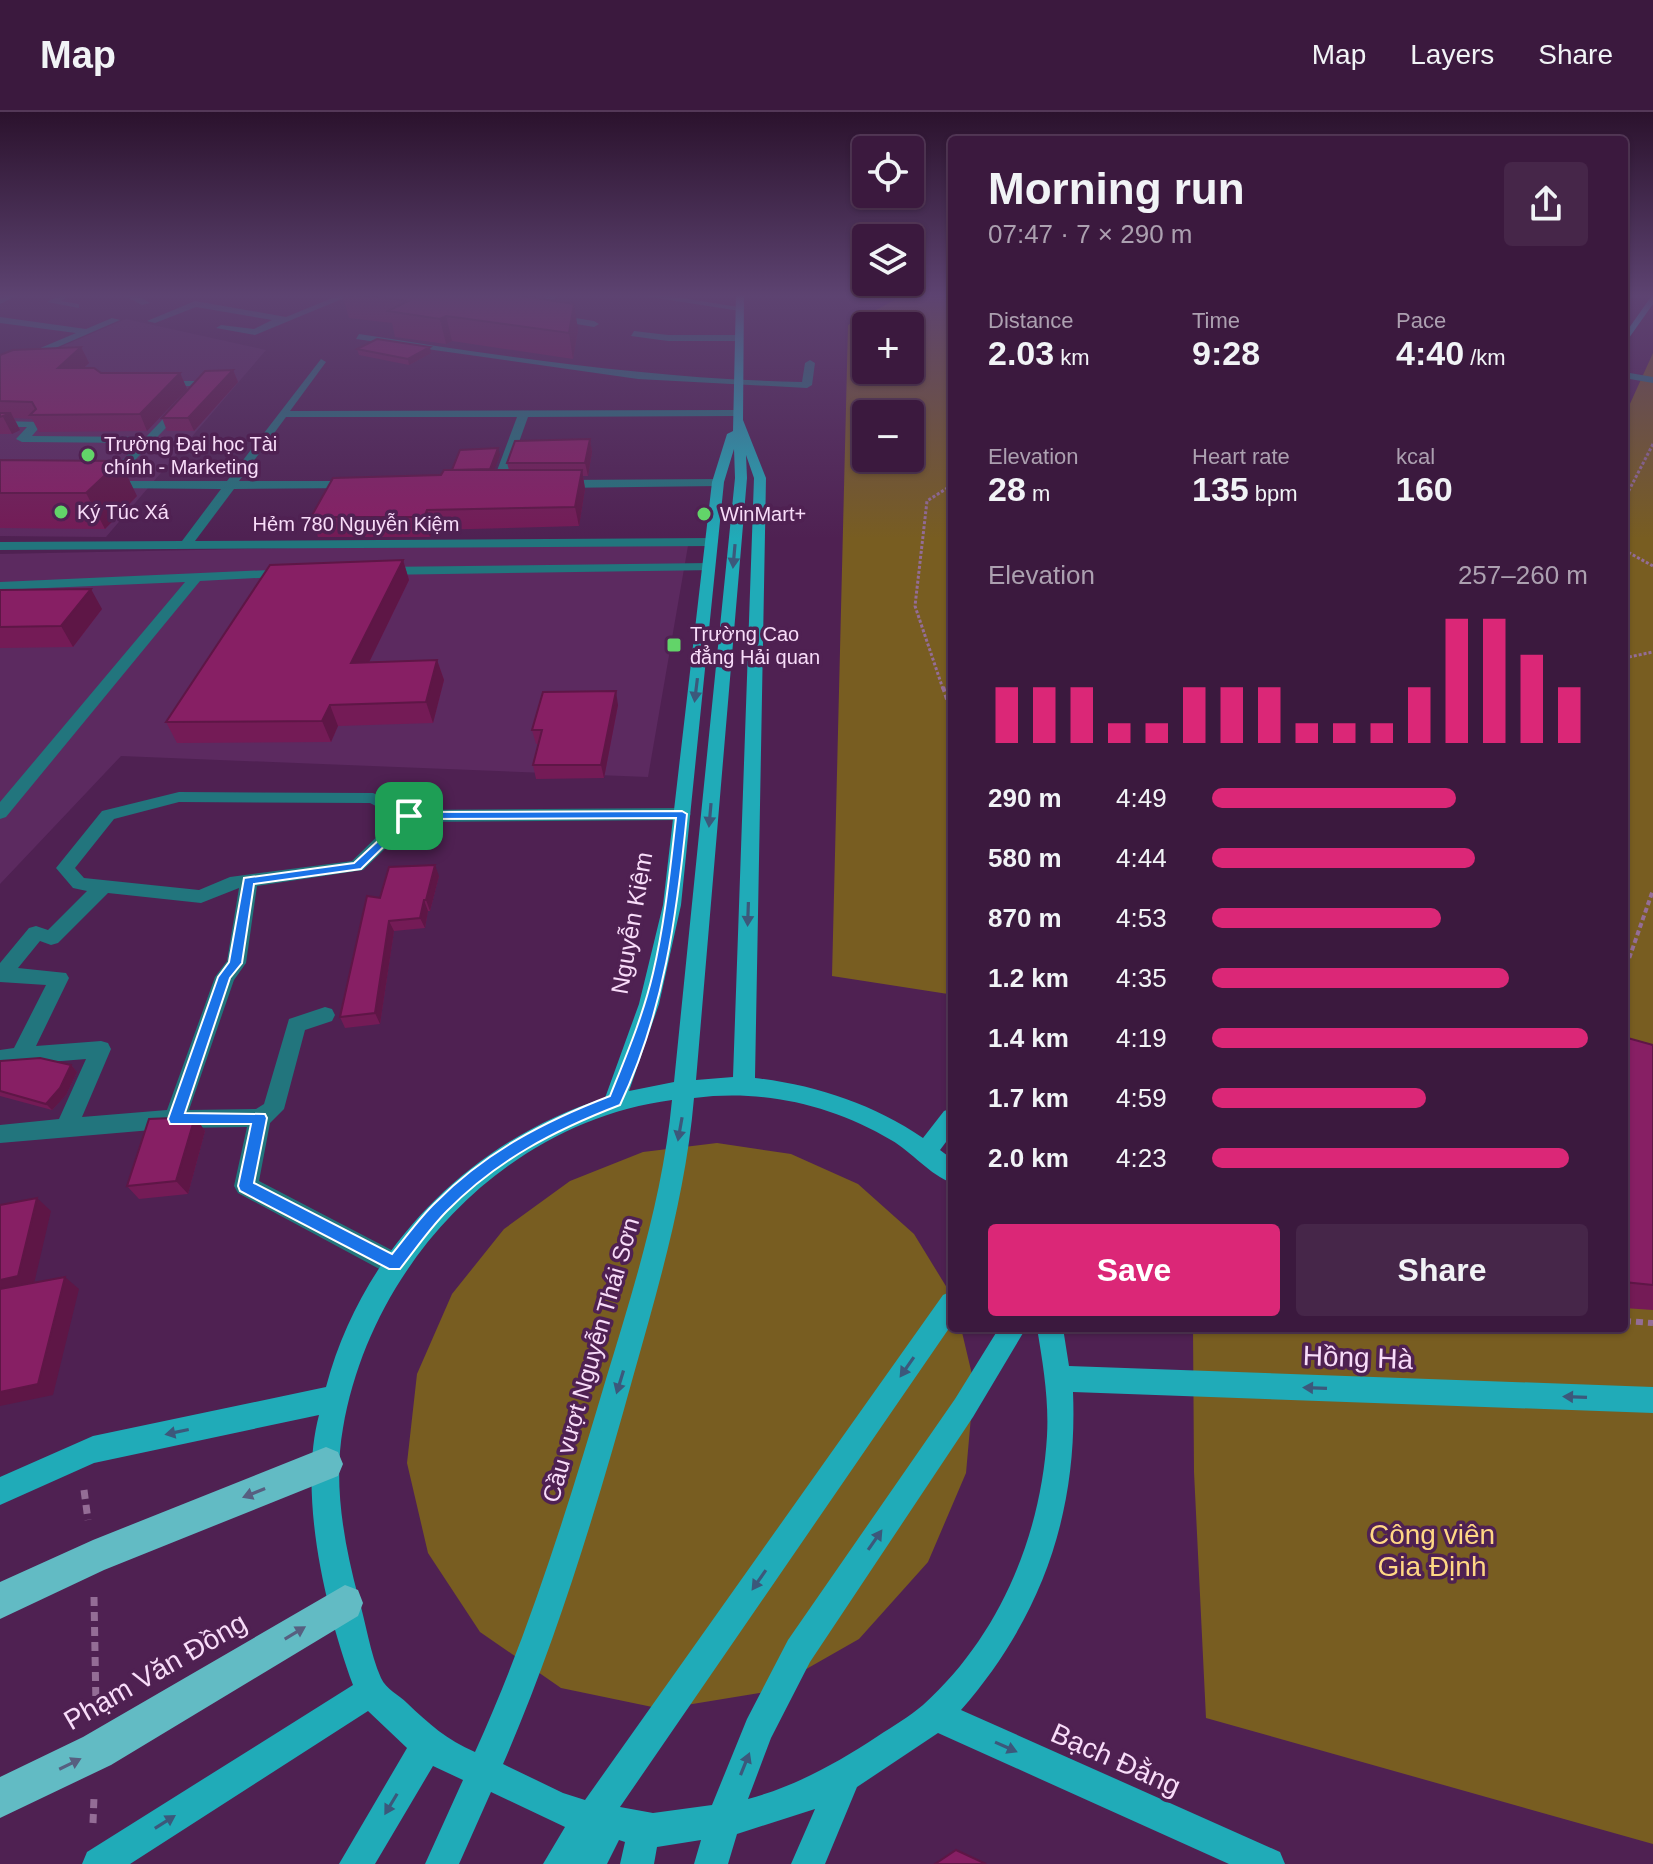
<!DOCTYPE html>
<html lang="en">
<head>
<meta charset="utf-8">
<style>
  :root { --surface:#3b193e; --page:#462649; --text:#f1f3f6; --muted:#aca0b0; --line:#543858; --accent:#db2777 }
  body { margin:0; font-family:Arial,sans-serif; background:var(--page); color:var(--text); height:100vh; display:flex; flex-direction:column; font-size:30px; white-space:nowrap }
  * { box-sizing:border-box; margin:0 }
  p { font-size:26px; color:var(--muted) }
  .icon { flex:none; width:44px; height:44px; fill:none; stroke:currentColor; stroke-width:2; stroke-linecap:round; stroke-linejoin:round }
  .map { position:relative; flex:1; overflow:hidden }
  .panel { position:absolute; left:948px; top:24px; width:680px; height:1196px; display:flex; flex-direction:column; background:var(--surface); border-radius:8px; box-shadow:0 2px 6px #0004,0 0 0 2px var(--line) }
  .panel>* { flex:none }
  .buttons { position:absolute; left:852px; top:24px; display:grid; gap:16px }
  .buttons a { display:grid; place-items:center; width:72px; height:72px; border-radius:8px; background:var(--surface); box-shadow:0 2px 6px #0004,0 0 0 2px var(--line); font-size:40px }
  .pin { position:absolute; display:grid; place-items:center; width:68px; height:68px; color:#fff; margin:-34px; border-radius:16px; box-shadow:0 4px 12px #0006 }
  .round { display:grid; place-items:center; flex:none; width:84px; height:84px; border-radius:8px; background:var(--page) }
  .overview { display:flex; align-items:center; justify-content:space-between; height:136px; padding:0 40px }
  h1 { font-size:44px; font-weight:700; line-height:60px }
  .stats { display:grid; grid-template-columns:repeat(3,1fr); gap:12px; height:136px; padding:8px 40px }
  .stats div { display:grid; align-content:center }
  .stats b { font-size:34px; font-weight:700 }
  .stats small { font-size:22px; font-weight:400 }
  .stats p { font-size:22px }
  .chart { height:224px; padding:16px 40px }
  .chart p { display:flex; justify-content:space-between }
  .chart svg { width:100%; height:144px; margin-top:8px; stroke:var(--accent); stroke-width:6 }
  .cta { display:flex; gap:16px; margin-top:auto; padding:16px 40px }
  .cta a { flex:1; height:92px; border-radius:8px; background:var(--accent); color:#fff; font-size:32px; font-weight:700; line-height:92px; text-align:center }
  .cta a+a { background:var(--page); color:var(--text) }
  ul { padding:0 40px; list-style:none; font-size:26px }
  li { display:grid; grid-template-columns:128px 96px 1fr; align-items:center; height:60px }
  li i { height:20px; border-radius:10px; background:var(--accent) }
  header { display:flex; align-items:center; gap:48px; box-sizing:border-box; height:112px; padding:0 40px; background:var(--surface); border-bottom:2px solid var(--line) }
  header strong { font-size:38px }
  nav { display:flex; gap:44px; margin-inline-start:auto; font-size:28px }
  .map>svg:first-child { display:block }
  .built { fill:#5c2a60 }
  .green { fill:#785d21; fill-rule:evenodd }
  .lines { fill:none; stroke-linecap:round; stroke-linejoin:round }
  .path-far3 { stroke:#946d96; stroke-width:3; stroke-dasharray:3 2; stroke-linecap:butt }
  .path-far2 { stroke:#946d96; stroke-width:4; stroke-dasharray:5 3; stroke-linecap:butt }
  .path-far1 { stroke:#946d96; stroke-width:6; stroke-dasharray:7 5; stroke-linecap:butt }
  .path { stroke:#946d96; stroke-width:7; stroke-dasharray:9 6; stroke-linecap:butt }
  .minor { fill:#22757d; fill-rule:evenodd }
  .major { fill:#20abb8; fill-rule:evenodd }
  .highway { fill:#62bbc4; fill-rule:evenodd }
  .wall { fill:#741b56 }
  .shaded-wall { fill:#5e1646 }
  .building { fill:#871f64; stroke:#5e1646; stroke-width:2 }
  .oneway { fill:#3c587b }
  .oneway2 { fill:#575f80 }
  .route { fill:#1a73e8; stroke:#fff; stroke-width:2; fill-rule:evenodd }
  .poi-dot { fill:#62d469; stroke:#4f2152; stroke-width:3 }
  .labels { text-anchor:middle; stroke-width:7; stroke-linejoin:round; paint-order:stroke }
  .far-poi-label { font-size:20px; fill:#f8dcf9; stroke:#4f2152; text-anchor:start }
  .far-street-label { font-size:20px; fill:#f8dcf9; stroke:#4f2152 }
  .street-label { font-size:24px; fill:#f8dcf9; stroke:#4f2152 }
  .near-street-label { font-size:28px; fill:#f8dcf9; stroke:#4f2152 }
  .near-park-label { font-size:28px; fill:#ffd784; stroke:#4f2152 }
</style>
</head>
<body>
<header>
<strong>Map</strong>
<nav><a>Map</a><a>Layers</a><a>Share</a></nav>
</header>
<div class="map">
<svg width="1653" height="1752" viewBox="0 0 1653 1752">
  <rect width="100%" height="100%" fill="#4f2152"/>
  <!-- built -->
  <path class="built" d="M 126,207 L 266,238 L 106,425 L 0,424 L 0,261 Z
    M 689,428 L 648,665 L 121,644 L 0,772 L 0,442 Z"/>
  <!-- green -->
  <path class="green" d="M 906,182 L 952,182 L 952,877 L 948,882 L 832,864 L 848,213 ZM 866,214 L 910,214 L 910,258 L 866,258 ZM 866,302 L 910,302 L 910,346 L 866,346 Z
    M 1653,241 L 1653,1732 L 1206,1606 L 1194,1360 L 1193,1216 L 1624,1216 L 1624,305 Z
    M 717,1031 L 791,1042 L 858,1072 L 914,1122 L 952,1184 L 952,1216 L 961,1216 L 974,1271 L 966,1361 L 928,1450 L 859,1527 L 766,1580 L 662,1597 L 561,1576 L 480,1520 L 428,1441 L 407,1351 L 417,1262 L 452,1182 L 504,1117 L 570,1069 L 643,1040 Z"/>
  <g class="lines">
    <!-- path-far3 -->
    <path class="path-far3" d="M 1624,388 L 1653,332
      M 1624,438 L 1653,454
      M 1624,546 L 1653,540
      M 943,577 L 915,494 L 927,389 L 952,373"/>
    <!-- path-far2 -->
    <path class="path-far2" d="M 943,575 L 952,602
      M 1624,861 L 1653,778"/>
    <!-- path-far1 -->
    <path class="path-far1" d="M 1624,1209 L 1653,1211"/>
    <!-- path -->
    <path class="path" d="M 84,1378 L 88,1408
      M 94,1485 L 96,1595
      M 93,1711 L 94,1685"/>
    <!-- minor -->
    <path class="minor" d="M 8,182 L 20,182 L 0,192 L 0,186 Z
      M 63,182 L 67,185 L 61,189 L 79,192 L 79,196 L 47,190 Z
      M 122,182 L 134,182 L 150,191 L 142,193 Z
      M 342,182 L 354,182 L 255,223 L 216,216 L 221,213 L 254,217 L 272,208 L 196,195 L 155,211 L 147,209 L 195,189 L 286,205 Z
      M 551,182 L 561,182 L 530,203 L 524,203 L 524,199 Z
      M 631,182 L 657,182 L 745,196 L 740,199 Z
      M 550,202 L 594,209 L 599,212 L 594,215 L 547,207 Z
      M 0,205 L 86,217 L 112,206 L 120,208 L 0,260 L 0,253 L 76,221 L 0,211 Z
      M 634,219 L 668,223 L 738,223 L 743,226 L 738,229 L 668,229 L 631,224 Z
      M 359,222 C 506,245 653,267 802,270 L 805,251 L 810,248 L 815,251 L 812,273 L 807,276 L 638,267 L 356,227 Z
      M 321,247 L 326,250 L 290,299 L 737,298 L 742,301 L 737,304 L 528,305 L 504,372 L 498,376 L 492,372 L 517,305 L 286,305 L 239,369 L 354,369 L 358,370 L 358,376 L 234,377 L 195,429 L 712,426 L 718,430 L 712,434 L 0,438 L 0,430 L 182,429 L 221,377 L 101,376 L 101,370 L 139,331 L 22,330 L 16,327 L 27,315 L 0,315 L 0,309 L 41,310 L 42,312 L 32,324 L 146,325 L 194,274 L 157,274 L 153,273 L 153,269 L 207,269 L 207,273 L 115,369 L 227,369 Z
      M 1624,260 L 1653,265 L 1653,271 L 1624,266 Z
      M 722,367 L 722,373 L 718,374 L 558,376 L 552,372 L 558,368 Z
      M 710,451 L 715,452 L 715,458 L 379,463 L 372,459 L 379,455 Z
      M 291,457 L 296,458 L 296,464 L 200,469 L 6,705 L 0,707 L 0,690 L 185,470 L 0,478 L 0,470 Z
      M 179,680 L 373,681 L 412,698 L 682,696 L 691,702 L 682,708 L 413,710 L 363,758 L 257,774 L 246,851 L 234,868 L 189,998 L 256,997 L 264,992 L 289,907 L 325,895 L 332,897 L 335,903 L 332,909 L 305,918 L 284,997 L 270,1011 L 259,1069 L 403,1144 L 406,1152 L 403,1160 L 394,1163 L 385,1160 L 238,1081 L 234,1074 L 247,1015 L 175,1016 L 0,1031 L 0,1013 L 59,1007 L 86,947 L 0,954 L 0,938 L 14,936 L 46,873 L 0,870 L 0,851 L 29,816 L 36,814 L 48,818 L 87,779 L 73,776 L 56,756 L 102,699 ZM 179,690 L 370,691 L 397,705 L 352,749 L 230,765 L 199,778 L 84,766 L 75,756 L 114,707 ZM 239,776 L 227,849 L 215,865 L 167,998 L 82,1005 L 111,937 L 108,931 L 101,929 L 36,934 L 69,866 L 66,861 L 18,856 L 40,829 L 51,833 L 58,831 L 108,781 L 201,791 Z"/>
    <!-- major -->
    <path class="major" d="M 736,182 L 744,182 L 743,308 L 766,366 L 755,966 C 815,973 873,992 923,1026 L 944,999 L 952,996 L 952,1022 L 940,1038 L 952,1047 L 952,1071 C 930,1063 912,1040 891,1028 C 832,993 763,977 694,986 C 686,1081 659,1173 633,1265 C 597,1395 557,1528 503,1652 L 563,1681 L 585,1688 L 943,1183 L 952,1179 L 952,1212 L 620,1695 L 653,1701 L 712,1693 L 747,1607 L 788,1528 L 955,1287 L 999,1216 L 1026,1216 L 973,1305 L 810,1550 L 771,1626 L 748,1687 C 796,1674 837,1651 878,1624 C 893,1614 909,1605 923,1593 C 999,1525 1041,1424 1047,1324 C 1049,1288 1043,1252 1037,1216 L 1063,1216 L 1069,1254 L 1653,1275 L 1653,1301 L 1073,1280 C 1078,1403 1041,1506 961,1598 L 1280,1740 L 1285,1752 L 1229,1752 L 938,1621 L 857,1675 L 825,1752 L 791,1752 L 815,1697 L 737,1722 L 728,1752 L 694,1752 L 701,1728 L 657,1735 L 654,1752 L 620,1752 L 625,1730 L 619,1728 L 607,1752 L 543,1752 L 565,1715 L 491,1680 L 459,1752 L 425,1752 L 463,1668 L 433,1654 L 375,1752 L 339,1752 L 407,1636 L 368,1599 L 130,1752 L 82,1752 L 87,1740 L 353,1573 C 325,1497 298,1382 319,1303 L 94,1351 L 0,1393 L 0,1365 L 93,1324 L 326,1275 C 362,1138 470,1028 605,986 L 639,892 L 663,793 L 712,370 L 727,322 L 733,319 ZM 734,337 L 735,366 L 674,970 L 629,979 L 659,892 L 681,793 L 724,370 ZM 746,343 L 754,366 L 733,965 L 696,968 L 747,366 ZM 672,988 C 663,1084 634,1175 606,1267 C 569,1392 529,1521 475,1640 C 447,1628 429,1612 407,1591 C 399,1583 386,1577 381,1566 C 370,1541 366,1511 358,1484 C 344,1431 333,1372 343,1316 C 371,1153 505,1010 672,988 Z
      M 1653,182 L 1653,192 L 1624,233 L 1624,223 Z"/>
    <!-- highway -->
    <path class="highway" d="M 326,1335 L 338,1340 L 343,1352 L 338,1364 L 104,1458 L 0,1507 L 0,1470 L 93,1428 Z
      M 345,1473 L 358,1478 L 363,1491 L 358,1504 L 111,1653 L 0,1706 L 0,1665 L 83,1625 Z"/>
  </g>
  <!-- wall -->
  <path class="wall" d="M 342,182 L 510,182 L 578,217 L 573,247 L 452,229 L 446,232 L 395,225 L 392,211 L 349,206 Z
    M 81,235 L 89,251 L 84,256 L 101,261 L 180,261 L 187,277 L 147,319 L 39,320 L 32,307 L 14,306 L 20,318 L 12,322 L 0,322 L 0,243 Z
    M 357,237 L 431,241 L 409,253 L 359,243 Z
    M 233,258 L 238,270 L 194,319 L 167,319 L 162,306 Z
    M 590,327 L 592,340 L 588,364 L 583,364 L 585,377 L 579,414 L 433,418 L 430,425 L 318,425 L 311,405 L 441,363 L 453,358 L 500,343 L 494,358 L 509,358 L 507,351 Z
    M 0,348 L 137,384 L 105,417 L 0,416 Z
    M 403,448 L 409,468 L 369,550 L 437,548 L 444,568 L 433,611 L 338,614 L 331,630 L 177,631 L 166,610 Z
    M 0,478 L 102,497 L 73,535 L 0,536 Z
    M 618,593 L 604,666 L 536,667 L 533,653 L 538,632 L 536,632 L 532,618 Z
    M 439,764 L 430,799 L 428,799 L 425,816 L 394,819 L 380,912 L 345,916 L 340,905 L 380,786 Z
    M 1624,925 L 1653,933 L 1653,1198 L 1624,1196 Z
    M 0,949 L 71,953 L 77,960 L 66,983 L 52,998 L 0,984 Z
    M 195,1005 L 205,1019 L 188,1082 L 139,1087 L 127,1074 Z"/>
  <!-- shaded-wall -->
  <path class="shaded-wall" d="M 574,192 L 578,217 L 573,247 L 569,221 Z
    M 446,204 L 452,229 L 446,232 L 440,207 Z
    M 81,235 L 89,251 L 66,272 L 58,256 Z
    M 430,235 L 431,241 L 409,253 L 408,247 Z
    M 233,258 L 238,270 L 194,319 L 188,306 Z
    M 180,261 L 187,277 L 147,319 L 140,302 Z
    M 11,301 L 20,318 L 12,322 L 3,305 Z
    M 590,327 L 592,340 L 588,364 L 585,351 Z
    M 498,336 L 500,343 L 492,364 L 490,357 Z
    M 120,349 L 137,384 L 105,417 L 86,381 Z
    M 582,358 L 585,377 L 579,414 L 575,395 Z
    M 427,398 L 433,418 L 430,425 L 424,405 Z
    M 403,448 L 409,468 L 359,571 L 351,551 Z
    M 91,477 L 102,497 L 73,535 L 61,514 Z
    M 437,548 L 444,568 L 433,611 L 426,590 Z
    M 616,579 L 618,593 L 604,666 L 601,653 Z
    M 330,593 L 338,614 L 331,630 L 322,609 Z
    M 435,753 L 439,764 L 430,799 L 426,788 Z
    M 424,788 L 428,799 L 425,816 L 420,806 Z
    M 389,809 L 394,819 L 380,912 L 375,901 Z
    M 71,953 L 77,960 L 66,983 L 52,998 L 46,992 Z
    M 195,1005 L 205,1019 L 188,1082 L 176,1069 Z
    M 37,1086 L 51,1099 L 33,1176 L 0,1183 L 0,1168 Z
    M 65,1165 L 79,1177 L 53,1283 L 0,1294 L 0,1280 Z"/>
  <!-- building -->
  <path class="building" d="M 353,182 L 510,182 L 574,192 L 569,221 L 446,204 L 440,207 L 388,199 L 408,189 Z
    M 377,227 L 430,235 L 408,247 L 357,237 Z
    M 81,235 L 58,256 L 94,256 L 101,261 L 180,261 L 140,302 L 30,303 L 36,297 L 32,290 L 0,289 L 0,243 L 13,238 Z
    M 233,258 L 188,306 L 162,306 L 205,259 Z
    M 0,301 L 11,301 L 0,305 Z
    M 590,327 L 585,351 L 507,351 L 515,329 Z
    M 498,336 L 490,357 L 452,358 L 460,338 Z
    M 0,348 L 120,349 L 86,381 L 0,381 Z
    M 444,358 L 582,358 L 575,395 L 427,398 L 424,405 L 311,405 L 333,366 L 441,363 Z
    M 403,448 L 351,551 L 437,548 L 426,590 L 330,593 L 322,609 L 166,610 L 270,453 Z
    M 91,477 L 61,514 L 0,515 L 0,478 Z
    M 616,579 L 601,653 L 533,653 L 542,618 L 532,618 L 543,580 Z
    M 435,753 L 426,788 L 424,788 L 420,806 L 389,809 L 375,901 L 340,905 L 367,784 L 380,786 L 389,755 Z
    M 1624,925 L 1653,933 L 1653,1173 L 1624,1170 Z
    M 40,946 L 71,953 L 60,976 L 46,992 L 0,979 L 0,949 Z
    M 195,1005 L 176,1069 L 127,1074 L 149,1007 Z
    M 37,1086 L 18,1164 L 0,1168 L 0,1093 Z
    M 65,1165 L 38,1272 L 0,1280 L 0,1177 Z
    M 956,1738 L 986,1752 L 935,1752 Z"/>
  <!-- one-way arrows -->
  <defs><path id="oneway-solid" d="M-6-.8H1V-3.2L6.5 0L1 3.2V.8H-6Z" transform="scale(2)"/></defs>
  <g class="oneway">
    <use href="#oneway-solid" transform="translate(734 444) rotate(95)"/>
    <use href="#oneway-solid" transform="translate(696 578) rotate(97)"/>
    <use href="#oneway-solid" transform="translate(710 703) rotate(95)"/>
    <use href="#oneway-solid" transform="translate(748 802) rotate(92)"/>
    <use href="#oneway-solid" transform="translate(680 1017) rotate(100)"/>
    <use href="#oneway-solid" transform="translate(907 1255) rotate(125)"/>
    <use href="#oneway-solid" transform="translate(620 1270) rotate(107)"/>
    <use href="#oneway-solid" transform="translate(1315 1276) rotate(-178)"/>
    <use href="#oneway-solid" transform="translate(1575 1285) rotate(-178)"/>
    <use href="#oneway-solid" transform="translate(177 1320) rotate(168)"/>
    <use href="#oneway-solid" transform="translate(875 1428) rotate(-55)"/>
    <use href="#oneway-solid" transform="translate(759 1468) rotate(125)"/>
    <use href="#oneway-solid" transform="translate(1006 1635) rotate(24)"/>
    <use href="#oneway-solid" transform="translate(745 1652) rotate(-68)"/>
    <use href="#oneway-solid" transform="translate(391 1692) rotate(121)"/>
    <use href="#oneway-solid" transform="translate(165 1710) rotate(-32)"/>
  </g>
  <g class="oneway2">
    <use href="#oneway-solid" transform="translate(254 1381) rotate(158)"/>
    <use href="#oneway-solid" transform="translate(295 1521) rotate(-31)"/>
    <use href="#oneway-solid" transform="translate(70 1652) rotate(-26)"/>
  </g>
  <!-- sky -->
  <linearGradient id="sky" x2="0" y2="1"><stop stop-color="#2b122d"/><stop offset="0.43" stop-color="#5d4371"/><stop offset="1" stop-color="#5d4371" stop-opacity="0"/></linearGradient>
  <rect width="1653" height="427" fill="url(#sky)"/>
  <!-- route -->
  <path class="route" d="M 682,699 L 687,702 C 677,803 664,900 620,993 C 555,1018 497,1048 447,1099 C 430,1116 415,1138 400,1157 L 389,1157 L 240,1079 L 238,1074 L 251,1012 L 170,1012 L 168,1007 L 218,865 L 229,850 L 244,766 L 354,751 L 409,700 ZM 676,706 C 670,758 665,810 653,861 C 643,904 626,944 610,984 C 545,1009 485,1040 436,1090 C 420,1105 406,1125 392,1142 L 254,1071 L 267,1006 L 265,1002 L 185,1001 L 230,866 L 242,851 L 254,772 L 361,757 L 412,707 Z"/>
  <!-- markers -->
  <g class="poi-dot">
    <circle cx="88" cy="343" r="8"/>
    <circle cx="61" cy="400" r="8"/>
    <circle cx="704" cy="402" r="8"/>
    <rect x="666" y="525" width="16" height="16" rx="4"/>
  </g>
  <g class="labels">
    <!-- far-poi labels -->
    <g class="far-poi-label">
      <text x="104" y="339">Trường Đại học Tài<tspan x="104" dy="23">chính - Marketing</tspan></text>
      <text x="77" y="407">Ký Túc Xá</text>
      <text x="720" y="409">WinMart+</text>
      <text x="690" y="529">Trường Cao<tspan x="690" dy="23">đẳng Hải quan</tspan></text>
    </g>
    <!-- far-street labels -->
    <g class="far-street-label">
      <text x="356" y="419">Hẻm 780 Nguyễn Kiệm</text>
    </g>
    <!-- street labels -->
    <g class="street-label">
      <text transform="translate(632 811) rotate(-80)" y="8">Nguyễn Kiệm</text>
      <text transform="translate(591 1248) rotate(-74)" y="8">Cầu vượt Nguyễn Thái Sơn</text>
    </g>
    <!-- near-street labels -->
    <g class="near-street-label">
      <text transform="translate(1358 1245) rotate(2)" y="10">Hồng Hà</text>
      <text transform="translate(155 1559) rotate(-30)" y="10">Phạm Văn Đồng</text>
      <text transform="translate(1116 1647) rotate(24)" y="10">Bạch Đằng</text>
    </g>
    <!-- near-park labels -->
    <g class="near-park-label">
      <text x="1432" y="1432">Công viên<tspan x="1432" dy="32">Gia Định</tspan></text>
    </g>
  </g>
</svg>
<div class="buttons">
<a><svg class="icon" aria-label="locate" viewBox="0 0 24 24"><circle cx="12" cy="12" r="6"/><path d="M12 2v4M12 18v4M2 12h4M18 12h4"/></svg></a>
<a><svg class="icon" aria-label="layers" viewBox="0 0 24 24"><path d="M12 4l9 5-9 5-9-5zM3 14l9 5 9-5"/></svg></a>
<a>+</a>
<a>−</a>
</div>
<div class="pin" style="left:409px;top:704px;background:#1e9e55"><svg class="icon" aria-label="arrive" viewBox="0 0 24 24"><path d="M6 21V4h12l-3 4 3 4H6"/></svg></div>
<section class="panel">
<div class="overview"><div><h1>Morning run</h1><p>07:47 · 7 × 290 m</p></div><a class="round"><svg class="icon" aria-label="share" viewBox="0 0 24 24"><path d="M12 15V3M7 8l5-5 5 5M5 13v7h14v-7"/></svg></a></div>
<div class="stats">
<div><p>Distance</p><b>2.03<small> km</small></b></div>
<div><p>Time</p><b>9:28</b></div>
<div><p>Pace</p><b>4:40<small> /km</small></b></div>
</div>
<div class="stats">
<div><p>Elevation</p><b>28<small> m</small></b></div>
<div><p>Heart rate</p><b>135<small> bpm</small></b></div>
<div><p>kcal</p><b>160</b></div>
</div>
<div class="chart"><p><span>Elevation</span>257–260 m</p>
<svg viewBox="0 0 160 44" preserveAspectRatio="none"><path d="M5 44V27M15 44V27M25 44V27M35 44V38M45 44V38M55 44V27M65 44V27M75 44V27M85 44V38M95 44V38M105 44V38M115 44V27M125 44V6M135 44V6M145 44V17M155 44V27"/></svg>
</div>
<ul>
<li><b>290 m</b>4:49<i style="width:65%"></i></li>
<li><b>580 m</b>4:44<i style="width:70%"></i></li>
<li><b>870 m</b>4:53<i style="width:61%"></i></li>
<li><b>1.2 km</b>4:35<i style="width:79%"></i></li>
<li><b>1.4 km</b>4:19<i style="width:100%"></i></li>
<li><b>1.7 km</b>4:59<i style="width:57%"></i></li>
<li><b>2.0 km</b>4:23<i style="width:95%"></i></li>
</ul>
<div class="cta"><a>Save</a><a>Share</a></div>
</section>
</div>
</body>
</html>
